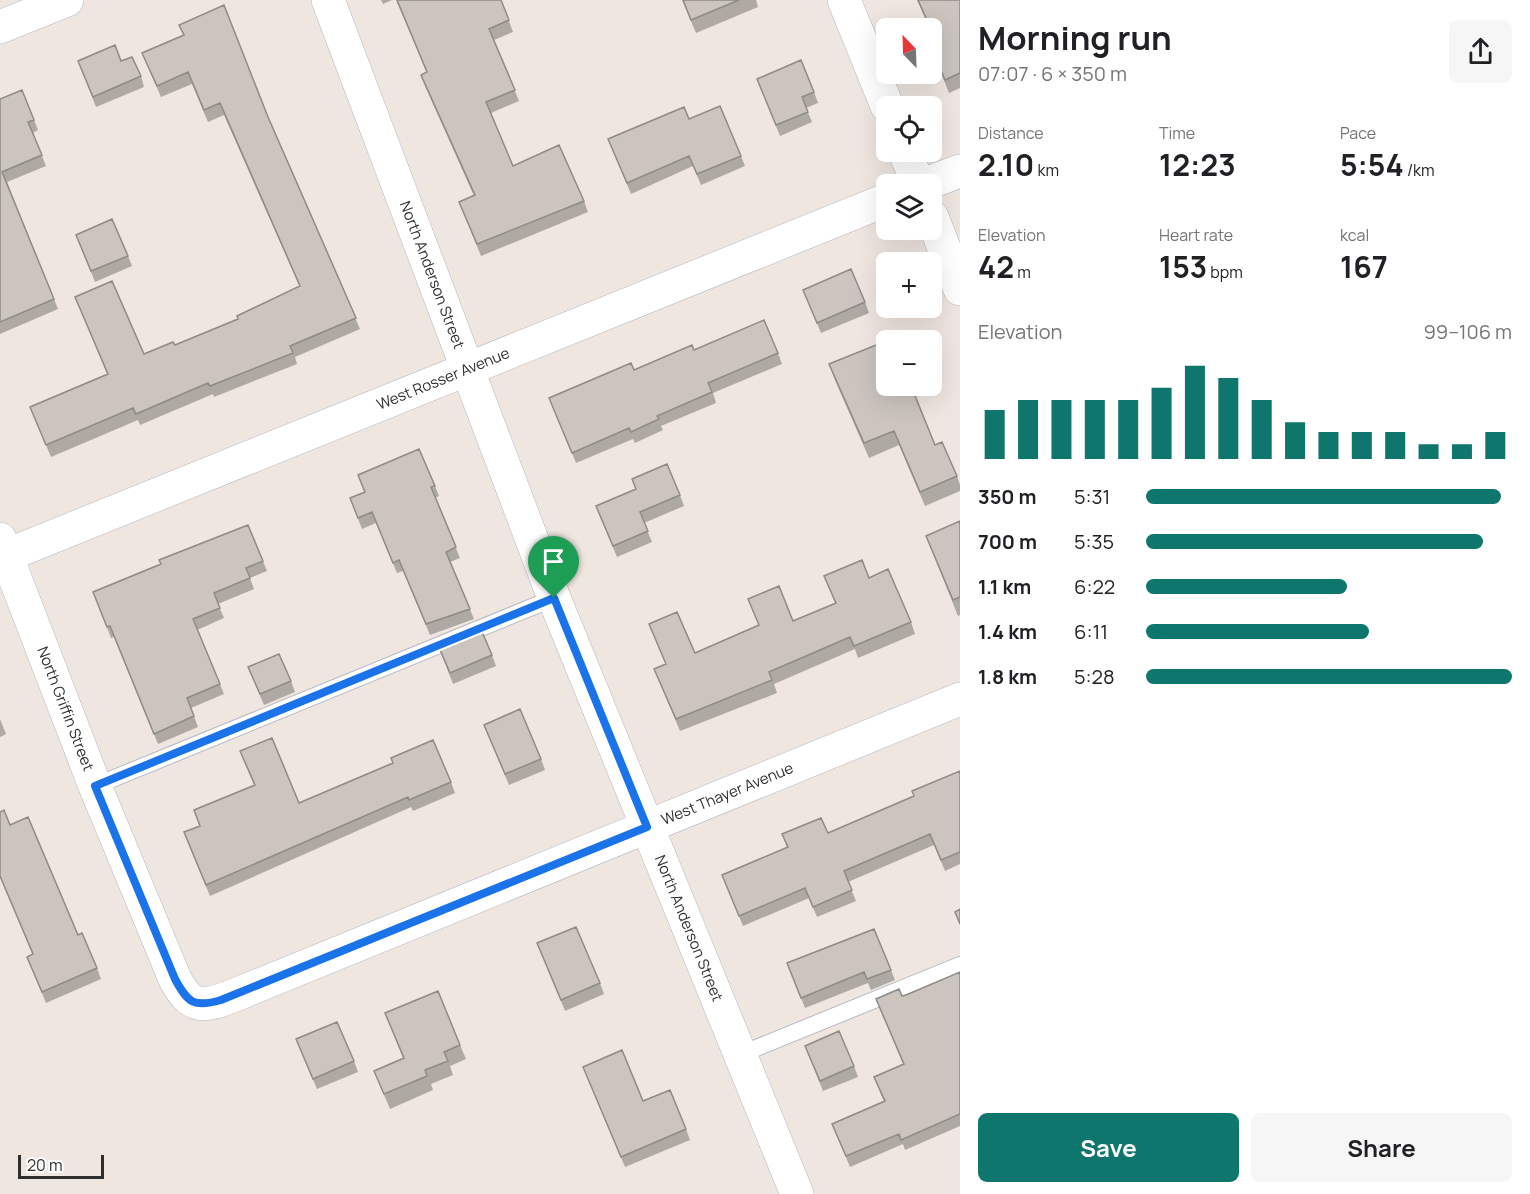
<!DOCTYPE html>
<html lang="en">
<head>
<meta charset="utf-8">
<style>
  :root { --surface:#fff; --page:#f6f6f6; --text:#202124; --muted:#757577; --accent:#0f766e }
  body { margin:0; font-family:Manrope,sans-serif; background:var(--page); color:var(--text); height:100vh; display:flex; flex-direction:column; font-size:22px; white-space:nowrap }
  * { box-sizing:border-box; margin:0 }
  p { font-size:20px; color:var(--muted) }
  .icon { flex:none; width:33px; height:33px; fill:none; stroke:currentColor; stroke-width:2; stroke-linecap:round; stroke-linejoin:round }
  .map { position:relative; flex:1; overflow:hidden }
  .sheet { display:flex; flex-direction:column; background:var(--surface); width:570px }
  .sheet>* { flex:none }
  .needle { width:39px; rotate:337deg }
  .controls { position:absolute; left:876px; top:18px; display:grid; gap:12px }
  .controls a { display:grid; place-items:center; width:66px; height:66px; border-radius:9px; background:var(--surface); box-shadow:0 6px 24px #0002; font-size:30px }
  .scale { position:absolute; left:18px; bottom:15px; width:86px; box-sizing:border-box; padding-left:6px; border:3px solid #2e2e2e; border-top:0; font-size:16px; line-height:21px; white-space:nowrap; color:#2e2e2e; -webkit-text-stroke:4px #fff; paint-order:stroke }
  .pin { position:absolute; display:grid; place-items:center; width:51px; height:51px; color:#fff; margin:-62px -26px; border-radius:50% 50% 50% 0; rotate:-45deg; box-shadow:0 0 6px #0007 }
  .pin .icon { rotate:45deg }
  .round { display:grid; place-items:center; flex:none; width:63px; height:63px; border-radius:9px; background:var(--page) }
  .summary { display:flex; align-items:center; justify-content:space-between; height:102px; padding:0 18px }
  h1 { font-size:33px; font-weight:700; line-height:45px }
  .figures { display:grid; grid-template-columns:repeat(3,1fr); gap:9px; height:102px; padding:6px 18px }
  .figures div { display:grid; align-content:center }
  .figures b { font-size:30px; font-weight:700 }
  .figures small { font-size:16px; font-weight:400 }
  .figures p { font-size:16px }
  .chart { height:168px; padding:12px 18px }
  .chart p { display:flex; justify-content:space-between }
  .chart svg { width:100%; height:108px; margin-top:6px; stroke:var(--accent); stroke-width:6 }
  .button { display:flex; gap:12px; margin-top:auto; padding:12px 18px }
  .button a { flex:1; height:69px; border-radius:9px; background:var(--accent); color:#fff; font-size:24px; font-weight:700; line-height:69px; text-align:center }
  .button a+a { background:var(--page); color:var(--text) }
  ul { padding:0 18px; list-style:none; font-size:20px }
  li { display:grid; grid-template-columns:96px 72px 1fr; align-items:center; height:45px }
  li i { height:15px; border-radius:8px; background:var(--accent) }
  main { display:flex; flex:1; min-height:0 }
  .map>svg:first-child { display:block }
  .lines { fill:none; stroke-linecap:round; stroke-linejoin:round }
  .lane-casing { stroke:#b4b8c2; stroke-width:18 }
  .street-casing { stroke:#b4b8c2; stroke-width:34 }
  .secondary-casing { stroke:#b4b8c2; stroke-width:34 }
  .lane { stroke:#fff; stroke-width:16 }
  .street { stroke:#fff; stroke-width:33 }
  .secondary { stroke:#fff; stroke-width:33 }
  .wall { fill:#afa9a3 }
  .building { fill:#cbc5be; stroke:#8e8a85; stroke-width:1.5 }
  .route-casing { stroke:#fff; stroke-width:12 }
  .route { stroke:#1a73e8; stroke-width:8 }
  .labels { text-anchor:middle; stroke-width:4.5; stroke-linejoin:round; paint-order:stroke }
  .street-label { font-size:15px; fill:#2e2e2e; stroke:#fff }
</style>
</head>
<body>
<main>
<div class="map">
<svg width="960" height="1194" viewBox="0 0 960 1194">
  <rect width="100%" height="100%" fill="#f0e6e0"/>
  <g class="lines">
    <!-- lane casing -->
    <g class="lane-casing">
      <path id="lane" d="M 95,786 L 554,598
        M 739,1055 L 960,965"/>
    </g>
    <!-- street casing -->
    <g class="street-casing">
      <g id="street">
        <path id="s1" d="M 328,0 L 554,598 L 797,1194"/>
        <path d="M 844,0 L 887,106"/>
        <path d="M 0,27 L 67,0"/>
        <path d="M 905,152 L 918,184"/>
        <path d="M 932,217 L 960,289"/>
        <path id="s2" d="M 0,539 L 95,786 L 175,979 C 192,1011 204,1007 235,995 L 960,699"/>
      </g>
    </g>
    <!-- secondary casing -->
    <g class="secondary-casing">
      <g id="secondary">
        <path d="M 925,184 L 960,171"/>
        <path id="s3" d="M 0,558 L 886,200"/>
      </g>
    </g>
    <!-- lane -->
    <use href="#lane" class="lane"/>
    <!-- street -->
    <use href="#street" class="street"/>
    <!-- secondary -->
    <use href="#secondary" class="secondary"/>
  </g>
  <!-- wall -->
  <path class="wall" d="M 381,0 L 392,0 L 383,4 Z
    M 396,0 L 501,0 L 513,32 L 494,40 L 519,101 L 491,113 L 513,166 L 584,201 L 588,212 L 481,256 L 459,202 L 474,196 L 425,86 L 421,75 L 427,72 Z
    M 682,0 L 756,0 L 758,7 L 696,33 Z
    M 917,0 L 960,0 L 960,88 L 949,93 L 932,50 L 932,28 L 929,26 Z
    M 179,25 L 268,117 L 360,329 L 295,357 L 297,364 L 214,397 L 213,394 L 140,425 L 138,420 L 51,457 L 30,407 L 107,374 L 75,297 L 144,354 L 175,345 L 238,319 L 300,287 L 224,115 L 208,122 L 192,84 L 161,97 L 142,53 L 183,35 Z
    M 78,61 L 121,61 L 141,76 L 144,87 L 96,107 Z
    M 757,79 L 814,92 L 818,103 L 806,108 L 812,122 L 780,136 Z
    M 0,99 L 34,120 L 38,130 L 33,133 L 46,166 L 7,182 L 58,309 L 0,334 Z
    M 689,119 L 741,156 L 745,166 L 701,185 L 693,166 L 631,194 L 608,139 Z
    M 76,235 L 128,256 L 132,266 L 95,282 Z
    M 803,290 L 865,302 L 869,313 L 821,333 Z
    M 694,350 L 778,353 L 782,364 L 713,393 L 716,403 L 661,426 L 663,430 L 635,443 L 633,439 L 576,463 L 549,398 Z
    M 829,364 L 886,386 L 935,445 L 957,476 L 960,485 L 960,491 L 925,506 L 899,445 L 869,458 L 834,378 Z
    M 358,475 L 435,486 L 439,496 L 435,498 L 460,558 L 450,562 L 474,619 L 430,635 L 403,571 L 397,573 L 376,523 L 362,529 L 350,498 L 364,492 Z
    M 632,479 L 680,495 L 684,506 L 644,523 L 652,542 L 617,557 L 596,506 L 636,489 Z
    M 960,521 L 960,615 L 958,616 L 926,536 Z
    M 263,561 L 267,571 L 250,578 L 254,589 L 218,604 L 224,618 L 197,630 L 224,694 L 191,708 L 198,727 L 158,744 L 114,637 L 111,638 L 93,592 Z
    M 824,576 L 869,578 L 911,622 L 915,634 L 858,658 L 855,649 L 774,684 L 777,693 L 680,731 L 654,669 L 666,664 L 649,624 L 695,653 L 759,625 L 748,599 L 793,621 L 835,603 Z
    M 438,645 L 492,655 L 496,666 L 453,684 Z
    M 248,667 L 291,681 L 295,692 L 264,705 Z
    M 0,719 L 6,734 L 0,737 Z
    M 484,725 L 541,759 L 545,770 L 509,785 Z
    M 240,751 L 299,803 L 451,782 L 455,793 L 413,811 L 411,807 L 210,896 L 188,843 L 200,826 L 254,785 Z
    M 960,771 L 960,864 L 945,871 L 934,845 L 848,882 L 856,901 L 817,917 L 809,898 L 743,926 L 722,875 L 787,848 L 782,834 L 828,833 L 914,796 Z
    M 0,812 L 10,825 L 78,935 L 97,968 L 101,979 L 46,1003 L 27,957 L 33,954 L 0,877 Z
    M 537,943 L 600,983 L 604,994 L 565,1011 Z
    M 891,970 L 895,980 L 871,990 L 868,983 L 805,1008 L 791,973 Z
    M 960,972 L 960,1126 L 905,1150 L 903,1144 L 850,1167 L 832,1124 L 884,1102 L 874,1077 L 903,1064 L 876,999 L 902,996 Z
    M 385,1013 L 460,1045 L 466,1059 L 450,1066 L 453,1075 L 431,1084 L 433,1090 L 390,1109 L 374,1071 L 403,1058 Z
    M 296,1039 L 354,1061 L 358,1072 L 317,1089 Z
    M 805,1046 L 854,1066 L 858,1077 L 823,1091 Z
    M 583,1067 L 643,1101 L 686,1129 L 690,1140 L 625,1167 Z"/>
  <!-- building -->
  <path class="building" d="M 397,0 L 501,0 L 509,20 L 489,29 L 515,90 L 486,102 L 513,166 L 559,145 L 584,201 L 477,244 L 459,202 L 475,195 L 421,75 L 427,72 Z
    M 683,0 L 739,0 L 691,20 Z
    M 918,0 L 960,0 L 960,73 L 945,80 L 932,49 L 932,28 L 923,28 L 929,25 Z
    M 224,5 L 268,117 L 356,318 L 290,346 L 293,353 L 210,386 L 208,383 L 136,414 L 133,408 L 46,445 L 30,407 L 108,374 L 75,297 L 112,281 L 144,354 L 173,342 L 175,345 L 238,319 L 237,316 L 300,286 L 220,103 L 204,110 L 188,72 L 157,86 L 142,53 L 184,35 L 179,25 Z
    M 115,45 L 121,61 L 132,57 L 141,76 L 93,97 L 78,61 Z
    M 801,60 L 814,92 L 802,97 L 808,112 L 776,125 L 757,79 Z
    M 22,90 L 34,120 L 28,122 L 42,155 L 2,172 L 54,299 L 0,322 L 0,99 Z
    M 720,106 L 741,156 L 697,174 L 689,156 L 627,183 L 608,139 L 684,107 L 689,119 Z
    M 112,219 L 128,256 L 91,271 L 76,235 Z
    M 851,269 L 865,302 L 817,323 L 803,290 Z
    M 764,320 L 778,353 L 708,383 L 712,392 L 657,416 L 659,419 L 631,432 L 629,428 L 572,453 L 549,398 L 631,363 L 634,370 L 692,345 L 694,350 Z
    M 886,341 L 886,386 L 904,386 L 905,388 L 911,386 L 935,445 L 942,442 L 957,476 L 920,492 L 894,431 L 864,443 L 829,364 Z
    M 419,449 L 435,486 L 431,487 L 456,547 L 446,552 L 470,609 L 426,624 L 399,560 L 393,563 L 372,512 L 358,518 L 350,498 L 365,492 L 358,475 Z
    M 667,464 L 680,495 L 640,512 L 648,531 L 613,546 L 596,506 L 636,489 L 632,479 Z
    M 960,521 L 960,597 L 953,600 L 926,536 Z
    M 248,525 L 263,561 L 246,568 L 250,578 L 214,593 L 220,608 L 193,619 L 220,684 L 187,698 L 194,716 L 154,734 L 110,626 L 107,627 L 93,592 L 161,564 L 159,560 Z
    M 862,560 L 869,578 L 888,569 L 911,622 L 854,646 L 850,637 L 769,672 L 772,680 L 676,719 L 654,669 L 666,664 L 649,624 L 677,612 L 695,653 L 759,625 L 748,599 L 779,586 L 793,621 L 836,603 L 824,576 Z
    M 480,627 L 492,655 L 450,673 L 438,645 Z
    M 279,654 L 291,681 L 260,694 L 248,667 Z
    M 520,709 L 541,759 L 505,774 L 484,725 Z
    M 272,738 L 299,803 L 393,763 L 391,758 L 433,740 L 451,782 L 409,800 L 408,797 L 206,885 L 184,832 L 200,826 L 194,810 L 255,785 L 240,751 Z
    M 960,771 L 960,852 L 941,860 L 930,834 L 844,871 L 852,890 L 813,907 L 805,888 L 739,916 L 722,875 L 788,847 L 782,834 L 821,818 L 828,833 L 914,796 L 912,791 Z
    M 4,810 L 10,825 L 28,817 L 78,935 L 82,933 L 97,968 L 42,992 L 27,957 L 33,954 L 0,876 L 0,812 Z
    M 960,909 L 960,924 L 955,912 Z
    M 576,927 L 600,983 L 561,1000 L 537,943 Z
    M 874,929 L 891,970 L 867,979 L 864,972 L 801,998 L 787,963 Z
    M 960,972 L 960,1114 L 901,1140 L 899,1134 L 846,1156 L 832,1124 L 885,1101 L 874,1077 L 904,1064 L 876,999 L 899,989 L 902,996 L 906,995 Z
    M 438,991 L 460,1045 L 444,1052 L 448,1061 L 425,1070 L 427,1076 L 384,1094 L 374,1071 L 404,1058 L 385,1013 Z
    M 337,1022 L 354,1061 L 313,1079 L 296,1039 Z
    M 839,1031 L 854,1066 L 820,1081 L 805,1046 Z
    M 622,1050 L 643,1101 L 670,1090 L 686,1129 L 621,1157 L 583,1067 Z"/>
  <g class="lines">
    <!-- route casing -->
    <g class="route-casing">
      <path id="route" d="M 554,598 L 647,827 L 221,1000 C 194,1008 188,1003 175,979 L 95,786 Z"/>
    </g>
    <!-- route -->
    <use href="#route" class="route"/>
  </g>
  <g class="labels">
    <!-- street labels -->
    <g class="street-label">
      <text dy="5" stroke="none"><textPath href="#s1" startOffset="294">North Anderson Street</textPath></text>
      <text dy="5" stroke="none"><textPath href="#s3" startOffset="478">West Rosser Avenue</textPath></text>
      <text dy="5" stroke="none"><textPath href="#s2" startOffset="182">North Griffin Street</textPath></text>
      <text dy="5" stroke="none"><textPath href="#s2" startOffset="1078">West Thayer Avenue</textPath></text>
      <text dy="5" stroke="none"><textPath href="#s1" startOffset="996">North Anderson Street</textPath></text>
    </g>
  </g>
</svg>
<div class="controls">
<a><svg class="needle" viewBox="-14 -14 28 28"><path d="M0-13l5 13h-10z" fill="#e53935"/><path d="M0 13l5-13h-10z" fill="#757577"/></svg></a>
<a><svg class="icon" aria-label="locate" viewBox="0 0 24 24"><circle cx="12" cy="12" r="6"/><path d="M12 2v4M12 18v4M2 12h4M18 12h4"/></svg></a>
<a><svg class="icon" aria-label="layers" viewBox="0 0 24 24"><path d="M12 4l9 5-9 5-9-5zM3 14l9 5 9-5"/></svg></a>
<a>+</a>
<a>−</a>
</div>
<div class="scale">20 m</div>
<div class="pin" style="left:554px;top:598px;background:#1e9e55"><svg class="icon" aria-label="arrive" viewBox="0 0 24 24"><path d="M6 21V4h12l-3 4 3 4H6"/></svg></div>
</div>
<section class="sheet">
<div class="summary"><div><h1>Morning run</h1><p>07:07 · 6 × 350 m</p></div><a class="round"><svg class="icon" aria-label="share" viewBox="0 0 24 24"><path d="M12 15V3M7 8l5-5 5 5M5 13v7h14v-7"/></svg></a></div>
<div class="figures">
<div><p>Distance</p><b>2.10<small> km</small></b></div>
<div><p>Time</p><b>12:23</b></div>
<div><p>Pace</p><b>5:54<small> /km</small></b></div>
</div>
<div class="figures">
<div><p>Elevation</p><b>42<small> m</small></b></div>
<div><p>Heart rate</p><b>153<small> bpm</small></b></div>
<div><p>kcal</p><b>167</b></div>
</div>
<div class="chart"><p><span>Elevation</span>99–106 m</p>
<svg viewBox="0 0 160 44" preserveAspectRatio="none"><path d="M5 44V24M15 44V20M25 44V20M35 44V20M45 44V20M55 44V15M65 44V6M75 44V11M85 44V20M95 44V29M105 44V33M115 44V33M125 44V33M135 44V38M145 44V38M155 44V33"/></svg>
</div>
<ul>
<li><b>350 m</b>5:31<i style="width:97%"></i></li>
<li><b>700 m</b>5:35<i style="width:92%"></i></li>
<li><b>1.1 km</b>6:22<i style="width:55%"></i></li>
<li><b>1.4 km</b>6:11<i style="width:61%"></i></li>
<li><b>1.8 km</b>5:28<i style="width:100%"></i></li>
</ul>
<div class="button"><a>Save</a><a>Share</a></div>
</section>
</main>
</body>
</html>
